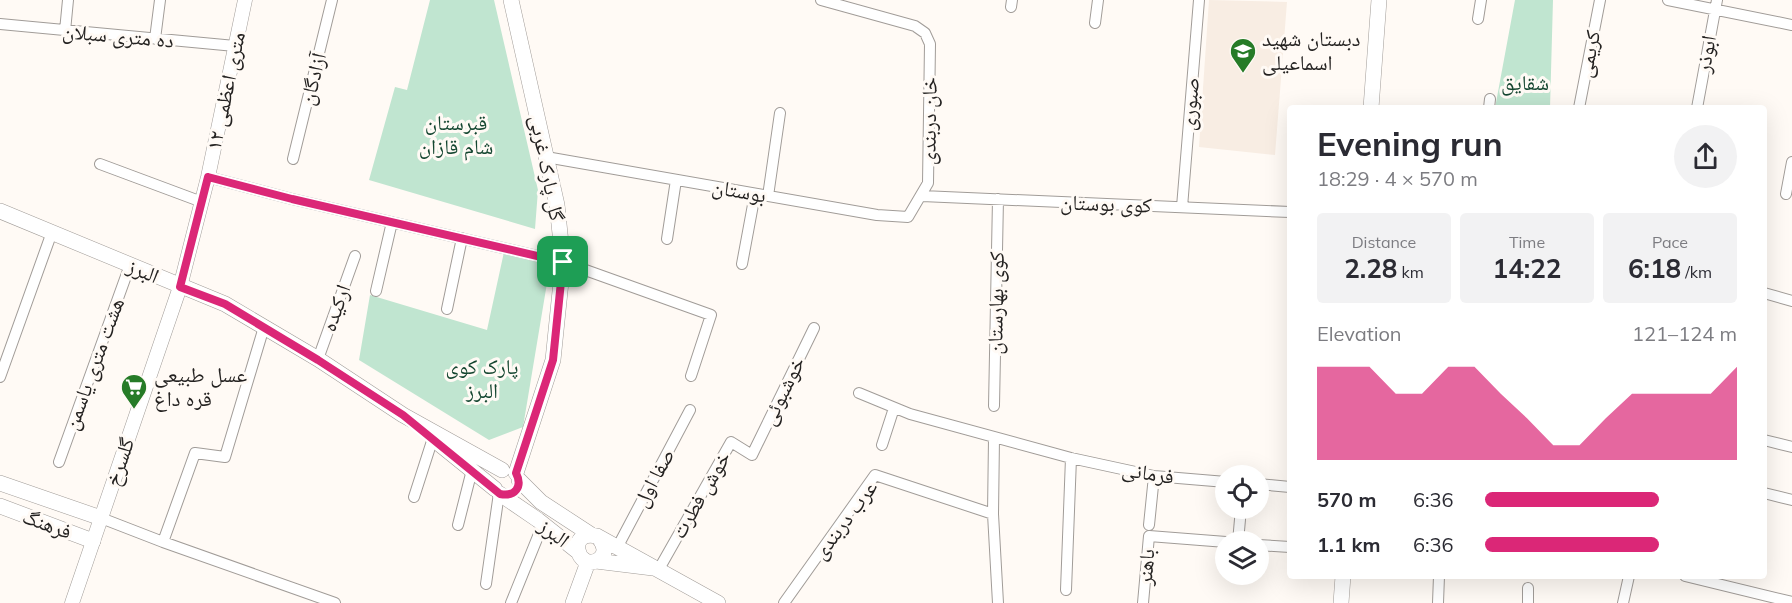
<!DOCTYPE html>
<html lang="en">
<head>
<meta charset="utf-8">
<style>
  :root { --surface:#fff; --page:#f2f2f3; --text:#2b2b33; --muted:#7c7c81; --accent:#db2777 }
  body { margin:0; font-family:Mulish,"Noto Naskh Arabic",sans-serif; background:var(--page); color:var(--text); height:100vh; display:flex; flex-direction:column; font-size:22px; white-space:nowrap }
  * { box-sizing:border-box; margin:0 }
  p { font-size:20px; color:var(--muted) }
  .icon { flex:none; width:33px; height:33px; fill:none; stroke:currentColor; stroke-width:2; stroke-linecap:round; stroke-linejoin:round }
  .map { position:relative; flex:1; overflow:hidden }
  .sheet { position:absolute; left:1287px; top:105px; width:480px; height:474px; display:flex; flex-direction:column; background:var(--surface); border-radius:6px; box-shadow:0 6px 24px #0002 }
  .sheet>* { flex:none }
  .fabs { position:absolute; left:1215px; top:465px; display:grid; gap:12px }
  .fabs a { display:grid; place-items:center; width:54px; height:54px; border-radius:50%; background:var(--surface); box-shadow:0 6px 24px #0002; font-size:30px }
  .pin { position:absolute; display:grid; place-items:center; width:51px; height:51px; color:#fff; margin:-26px; border-radius:12px; box-shadow:0 3px 9px #0006 }
  .round { display:grid; place-items:center; flex:none; width:63px; height:63px; border-radius:32px; background:var(--page) }
  .headline { display:flex; align-items:center; justify-content:space-between; height:102px; padding:0 30px }
  h1 { font-size:33px; font-weight:700; line-height:45px }
  .metrics { display:grid; grid-template-columns:repeat(3,1fr); gap:9px; height:102px; padding:6px 30px }
  .metrics div { display:grid; align-content:center; border-radius:6px; background:var(--page); text-align:center }
  .metrics b { font-size:26px; font-weight:700 }
  .metrics small { font-size:16px; font-weight:400 }
  .metrics p { font-size:16px }
  .chart { height:168px; padding:12px 30px }
  .chart p { display:flex; justify-content:space-between }
  .chart svg { width:100%; height:108px; margin-top:6px; fill:var(--accent); opacity:.7 }
  ul { padding:0 30px; list-style:none; font-size:20px }
  li { display:grid; grid-template-columns:96px 72px 1fr; align-items:center; height:45px }
  li i { height:15px; border-radius:8px; background:var(--accent) }
  .map>svg:first-child { display:block }
  .built { fill:#f8ede3 }
  .green { fill:#c0e5d0 }
  .lines { fill:none; stroke-linecap:round; stroke-linejoin:round }
  .minor-casing { stroke:#a19c98; stroke-width:12 }
  .tertiary-casing { stroke:#a19c98; stroke-width:15 }
  .secondary-casing { stroke:#a19c98; stroke-width:16 }
  .minor { stroke:#fff; stroke-width:10 }
  .tertiary { stroke:#fff; stroke-width:14 }
  .secondary { stroke:#fff; stroke-width:15 }
  .route-casing { stroke:#fff; stroke-width:12 }
  .route { stroke:#db2777; stroke-width:8 }
  .labels { text-anchor:middle; stroke-width:6; stroke-linejoin:round; paint-order:stroke }
  .street-label { font-size:21px; fill:#242221; stroke:#fffaf5 }
  .poi-label { font-size:21px; fill:#242221; stroke:#fffaf5; text-anchor:start }
  .park-label { font-size:21px; fill:#144630; stroke:#fffaf5 }
</style>
</head>
<body>
<div class="map">
<svg width="1792" height="603" viewBox="0 0 1792 603">
  <rect width="100%" height="100%" fill="#fffaf5"/>
  <!-- built -->
  <path class="built" d="M 1209,0 L 1287,2 L 1275,155 L 1199,147 Z"/>
  <!-- green -->
  <path class="green" d="M 430,0 L 494,0 L 538,190 L 535,229 L 369,180 L 395,87 L 407,90 Z
    M 1515,0 L 1553,0 L 1550,108 L 1495,108 Z
    M 504,252 L 546,259 L 548,277 L 523,427 L 489,440 L 359,360 L 370,295 L 487,330 Z"/>
  <g class="lines">
    <!-- minor casing -->
    <g class="minor-casing">
      <path id="minor" d="M 1668,0 L 1792,25
        M 1011,7 L 1012,0
        M 1478,19 L 1481,0
        M 1095,23 L 1098,0
        M 0,24 L 235,46
        M 65,31 L 68,0
        M 155,39 L 160,0
        M 1489,108 L 1490,99
        M 1579,108 L 1600,0
        M 1697,108 L 1717,0
        M 546,157 L 877,215 L 908,217 L 928,183 L 930,44 L 925,33 L 915,26 L 821,0
        M 293,159 L 332,0
        M 100,164 L 202,202
        M 208,177 L 292,199 L 563,262 L 711,315 L 691,376
        M 1786,194 L 1792,162
        M 768,196 L 780,113
        M 922,196 L 1290,212
        M 1182,207 L 1199,0
        M 667,239 L 676,180
        M 742,264 L 755,194
        M 376,291 L 392,222
        M 1764,293 L 1792,301
        M 447,309 L 462,238
        M 318,359 L 355,256
        M 0,377 L 52,232
        M 859,393 L 910,414 L 1071,458 L 1154,476 L 1226,482
        M 994,406 L 998,199
        M 994,438 L 993,514 L 998,603
        M 1764,440 L 1792,447
        M 882,445 L 894,408
        M 59,462 L 130,265
        M 1258,484 L 1290,487
        M 1764,493 L 1792,500
        M 414,497 L 433,438
        M 101,518 L 163,542 L 195,453 L 225,457 L 264,327
        M 458,525 L 472,470
        M 1149,525 L 1154,476
        M 163,542 L 335,603
        M 1238,542 L 1241,508
        M 1258,545 L 1290,547
        M 618,546 L 690,410
        M 659,569 L 731,442 L 752,455 L 814,328
        M 1685,576 L 1792,602
        M 486,584 L 499,493
        M 1528,588 L 1528,603
        M 1066,590 L 1071,458
        M 511,603 L 543,524
        M 784,603 L 875,475 L 993,514
        M 1143,603 L 1149,536 L 1226,542
        M 1438,603 L 1439,576
        M 1623,603 L 1629,576"/>
    </g>
    <!-- tertiary casing -->
    <g class="tertiary-casing">
      <path id="tertiary" d="M 72,603 L 180,287 L 208,177 L 245,0"/>
    </g>
    <!-- secondary casing -->
    <g class="secondary-casing">
      <path id="secondary" d="M 511,0 L 557,205 L 563,262 L 553,360 L 516,473
        M 1371,108 L 1379,0
        M 0,211 L 225,304 L 318,359 L 403,415 L 502,470
        M 438,443 L 495,489
        M 519,480 L 541,502 L 590,534
        M 0,483 L 101,518
        M 500,494 L 538,520 L 577,551
        M 0,506 L 93,541
        M 597,536 C 604,543 608,554 598,560 C 577,572 566,529 597,536 L 718,603
        M 596,561 L 653,568
        M 573,603 L 588,562
        M 1341,603 L 1343,576"/>
    </g>
    <!-- minor -->
    <use href="#minor" class="minor"/>
    <!-- tertiary -->
    <use href="#tertiary" class="tertiary"/>
    <!-- secondary -->
    <use href="#secondary" class="secondary"/>
  </g>
  <g class="lines">
    <!-- route casing -->
    <g class="route-casing">
      <path id="route" d="M 208,177 L 292,199 L 563,262 L 553,360 L 516,473 C 523,487 515,497 500,494 L 403,415 L 318,360 L 225,304 L 180,287 Z"/>
    </g>
    <!-- route -->
    <use href="#route" class="route"/>
  </g>
  <!-- icons -->
  <defs>
    <g id="school-pin" transform="scale(1.35)"><path d="M0 17L-7.5 6A9.5 9.5 0 1 1 7.5 6Z" fill="#267b27" stroke="#fffaf5"/><path d="M0-5L7-2L0 1L-7-2ZM-4 1L0 2.5L4 1V4Q0 6-4 4Z" fill="#fff"/></g>
    <g id="supermarket-pin" transform="scale(1.35)"><path d="M0 17L-7.5 6A9.5 9.5 0 1 1 7.5 6Z" fill="#267b27" stroke="#fffaf5"/><path d="M-6-5.5h2.5l.6 2H6L4.5 2H-2.5L-4.4-4H-6ZM-1.5 3.2a1.3 1.3 0 1 0 .1 0ZM3 3.2a1.3 1.3 0 1 0 .1 0Z" fill="#fff"/></g>
  </defs>
  <g fill-rule="evenodd">
    <use href="#school-pin" x="1243" y="51"/>
    <use href="#supermarket-pin" x="134" y="387"/>
  </g>
  <g class="labels">
    <!-- street labels -->
    <g class="street-label">
      <text transform="translate(118 36) rotate(5)" y="7">ده متری سبلان</text>
      <text transform="translate(1589 54) rotate(-79)" y="7">کریمی</text>
      <text transform="translate(1706 54) rotate(-80)" y="7">ابوذر</text>
      <text transform="translate(313 79) rotate(-76)" y="7">آزادگان</text>
      <text transform="translate(226 91) rotate(-78)" y="7">۱۲ متری اعظمی</text>
      <text transform="translate(1190 104) rotate(-85)" y="7">صبوری</text>
      <text transform="translate(929 121) rotate(-89)" y="7">خان دربندی</text>
      <text transform="translate(547 168) rotate(79)" y="7">گل پارک غربی</text>
      <text transform="translate(739 191) rotate(10)" y="7">بوستان</text>
      <text transform="translate(1106 204) rotate(2)" y="7">کوی بوستان</text>
      <text transform="translate(143 271) rotate(23)" y="7">البرز</text>
      <text transform="translate(996 303) rotate(-89)" y="7">کوی بهارستان</text>
      <text transform="translate(336 308) rotate(-70)" y="7">ارکیده</text>
      <text transform="translate(94 364) rotate(-70)" y="7">هشت متری یاسمن</text>
      <text transform="translate(783 391) rotate(-64)" y="7">خوشبوئی</text>
      <text transform="translate(120 462) rotate(-71)" y="7">گلسرخ</text>
      <text transform="translate(1148 473) rotate(9)" y="7">فرمانی</text>
      <text transform="translate(654 478) rotate(-62)" y="7">صفا اول</text>
      <text transform="translate(701 495) rotate(-60)" y="7">خوش فطرت</text>
      <text transform="translate(845 520) rotate(-53)" y="7">عرب دربندی</text>
      <text transform="translate(47 524) rotate(20)" y="7">فرهنگ</text>
      <text transform="translate(554 533) rotate(38)" y="7">البرز</text>
      <text transform="translate(1146 567) rotate(-85)" y="7">باهنر</text>
    </g>
    <!-- poi labels -->
    <g class="poi-label">
      <text x="1262" y="46">دبستان شهید<tspan x="1262" dy="24">اسماعیلی</tspan></text>
      <text x="154" y="382">عسل طبیعی<tspan x="154" dy="24">قره داغ</tspan></text>
    </g>
    <!-- park labels -->
    <g class="park-label">
      <text x="1525" y="90">شقایق</text>
      <text x="456" y="130">قبرستان<tspan x="456" dy="24">شام قازان</tspan></text>
      <text x="482" y="374">پارک کوی<tspan x="482" dy="24">البرز</tspan></text>
    </g>
  </g>
</svg>
<div class="fabs">
<a><svg class="icon" aria-label="locate" viewBox="0 0 24 24"><circle cx="12" cy="12" r="6"/><path d="M12 2v4M12 18v4M2 12h4M18 12h4"/></svg></a>
<a><svg class="icon" aria-label="layers" viewBox="0 0 24 24"><path d="M12 4l9 5-9 5-9-5zM3 14l9 5 9-5"/></svg></a>
</div>
<div class="pin" style="left:563px;top:262px;background:#1e9e55"><svg class="icon" aria-label="arrive" viewBox="0 0 24 24"><path d="M6 21V4h12l-3 4 3 4H6"/></svg></div>
<section class="sheet">
<div class="headline"><div><h1>Evening run</h1><p>18:29 · 4 × 570 m</p></div><a class="round"><svg class="icon" aria-label="share" viewBox="0 0 24 24"><path d="M12 15V3M7 8l5-5 5 5M5 13v7h14v-7"/></svg></a></div>
<div class="metrics">
<div><p>Distance</p><b>2.28<small> km</small></b></div>
<div><p>Time</p><b>14:22</b></div>
<div><p>Pace</p><b>6:18<small> /km</small></b></div>
</div>
<div class="chart"><p><span>Elevation</span>121–124 m</p>
<svg viewBox="0 0 160 44" preserveAspectRatio="none"><path d="M0 44V6L10 6L20 6L30 17L40 17L50 6L60 6L70 17L80 27L90 38L100 38L110 27L120 17L130 17L140 17L150 17L160 6V44z"/></svg>
</div>
<ul>
<li><b>570 m</b>6:36<i style="width:69%"></i></li>
<li><b>1.1 km</b>6:36<i style="width:69%"></i></li>
</ul>
</section>
</div>
</body>
</html>
